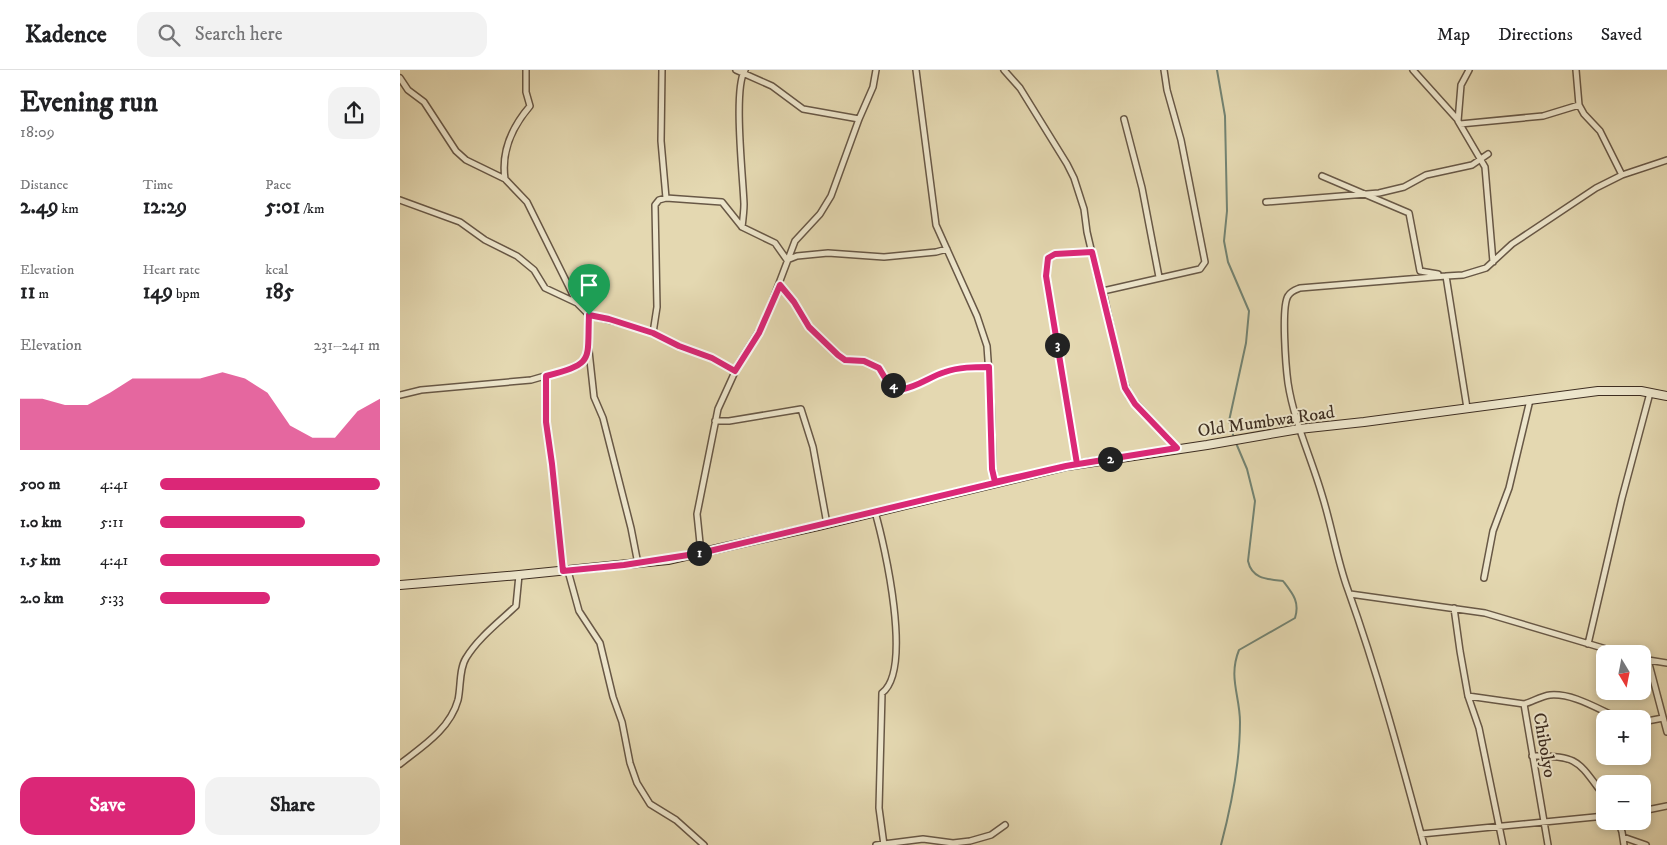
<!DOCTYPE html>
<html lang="en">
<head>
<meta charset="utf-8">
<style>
  :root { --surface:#fff; --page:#f2f2f2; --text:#202124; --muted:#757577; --line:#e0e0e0; --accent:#db2777 }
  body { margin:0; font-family:"IM FELL DW Pica",serif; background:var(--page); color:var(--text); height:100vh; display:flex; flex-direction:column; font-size:19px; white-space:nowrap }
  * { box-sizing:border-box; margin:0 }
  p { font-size:16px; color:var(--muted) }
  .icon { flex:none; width:28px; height:28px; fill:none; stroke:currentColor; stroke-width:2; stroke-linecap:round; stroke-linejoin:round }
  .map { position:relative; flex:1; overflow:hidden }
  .details { display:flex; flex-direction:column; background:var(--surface); width:400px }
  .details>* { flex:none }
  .needle { width:32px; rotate:170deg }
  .tools { position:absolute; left:1196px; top:575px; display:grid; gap:10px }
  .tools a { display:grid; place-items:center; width:55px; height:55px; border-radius:10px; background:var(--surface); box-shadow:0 2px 8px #0003; font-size:25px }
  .pin { position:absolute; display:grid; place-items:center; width:42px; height:42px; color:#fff; margin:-51px -21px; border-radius:50% 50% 50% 0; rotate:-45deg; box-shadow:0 0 5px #0007 }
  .pin .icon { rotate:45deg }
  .km { position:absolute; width:25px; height:25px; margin:-12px; border-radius:50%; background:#222; color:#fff; font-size:14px; line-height:25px; text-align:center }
  .round { display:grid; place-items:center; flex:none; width:52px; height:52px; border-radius:15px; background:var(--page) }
  .overview { display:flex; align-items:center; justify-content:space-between; height:85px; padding:0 20px }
  h1 { font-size:28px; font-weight:700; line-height:38px }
  .metrics { display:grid; grid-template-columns:repeat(3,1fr); gap:8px; height:85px; padding:5px 20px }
  .metrics div { display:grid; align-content:center }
  .metrics b { font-size:21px; font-weight:700 }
  .metrics small { font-size:14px; font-weight:400 }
  .metrics p { font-size:14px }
  .chart { height:140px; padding:10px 20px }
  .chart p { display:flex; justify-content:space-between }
  .chart svg { width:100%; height:90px; margin-top:5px; fill:var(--accent); opacity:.7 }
  .cta { display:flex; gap:10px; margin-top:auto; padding:10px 20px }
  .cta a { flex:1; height:58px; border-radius:15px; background:var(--accent); color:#fff; font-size:20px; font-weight:700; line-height:58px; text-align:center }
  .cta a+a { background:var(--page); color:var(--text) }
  ul { padding:0 20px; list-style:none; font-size:16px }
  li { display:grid; grid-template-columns:80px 60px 1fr; align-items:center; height:38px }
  li i { height:12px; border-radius:6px; background:var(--accent) }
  header { display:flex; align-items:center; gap:30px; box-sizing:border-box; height:70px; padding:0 25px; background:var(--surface); border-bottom:1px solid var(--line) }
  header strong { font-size:24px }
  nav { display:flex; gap:28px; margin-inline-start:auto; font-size:18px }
  .search { width:350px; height:45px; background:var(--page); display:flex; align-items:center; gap:12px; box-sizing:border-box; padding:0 18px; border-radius:15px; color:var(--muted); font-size:19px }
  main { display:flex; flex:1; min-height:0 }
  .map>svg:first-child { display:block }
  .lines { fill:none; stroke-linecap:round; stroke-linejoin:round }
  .stream { stroke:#738372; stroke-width:2 }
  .street-casing { stroke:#685846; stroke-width:8 }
  .secondary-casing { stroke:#3e2e22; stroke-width:10 }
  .street { stroke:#ede6cc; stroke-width:5 }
  .secondary { stroke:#ede6cc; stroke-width:8 }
  .route-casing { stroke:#fff; stroke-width:10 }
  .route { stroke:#db2777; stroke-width:6 }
  .labels { text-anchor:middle; stroke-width:4; stroke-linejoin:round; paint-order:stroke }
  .street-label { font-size:18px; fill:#3e2e22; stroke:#ede6cc }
</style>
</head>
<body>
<header>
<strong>Kadence</strong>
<div class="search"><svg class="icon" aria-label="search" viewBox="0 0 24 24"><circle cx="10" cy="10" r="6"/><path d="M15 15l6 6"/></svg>Search here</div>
<nav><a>Map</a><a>Directions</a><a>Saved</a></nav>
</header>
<main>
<section class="details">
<div class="overview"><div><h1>Evening run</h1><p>18:09</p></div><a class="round"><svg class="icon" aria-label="share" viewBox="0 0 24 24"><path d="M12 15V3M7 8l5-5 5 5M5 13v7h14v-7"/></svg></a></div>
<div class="metrics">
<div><p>Distance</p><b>2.49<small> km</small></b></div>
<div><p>Time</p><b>12:29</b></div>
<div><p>Pace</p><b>5:01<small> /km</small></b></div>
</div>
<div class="metrics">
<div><p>Elevation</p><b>11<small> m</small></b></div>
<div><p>Heart rate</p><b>149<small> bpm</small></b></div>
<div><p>kcal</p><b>185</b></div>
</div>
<div class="chart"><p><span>Elevation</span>231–241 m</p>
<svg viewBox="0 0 160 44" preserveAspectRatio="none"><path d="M0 44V19L10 19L20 22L30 22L40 16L50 9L60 9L70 9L80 9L90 6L100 9L110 16L120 32L130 38L140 38L150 25L160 19V44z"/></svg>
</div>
<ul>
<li><b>500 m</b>4:41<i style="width:100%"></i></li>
<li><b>1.0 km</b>5:11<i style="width:66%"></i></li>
<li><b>1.5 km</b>4:41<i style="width:100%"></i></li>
<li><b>2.0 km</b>5:33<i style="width:50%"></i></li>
</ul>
<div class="cta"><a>Save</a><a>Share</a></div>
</section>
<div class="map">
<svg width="1267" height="775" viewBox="0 0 1267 775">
  <rect width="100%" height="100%" fill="#e4d8b1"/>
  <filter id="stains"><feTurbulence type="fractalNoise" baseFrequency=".004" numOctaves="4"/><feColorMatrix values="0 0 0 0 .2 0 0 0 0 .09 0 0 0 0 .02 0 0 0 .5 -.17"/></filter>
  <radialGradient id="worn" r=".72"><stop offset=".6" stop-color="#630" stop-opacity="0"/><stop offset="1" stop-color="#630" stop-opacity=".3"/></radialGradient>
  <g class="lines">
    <!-- stream -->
    <path class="stream" d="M 817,0 L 825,46 L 827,141 L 824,171 L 828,192 L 849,241 L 846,273 L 829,351 L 834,368
      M 821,775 C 831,737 840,692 840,652 C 840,626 828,607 839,580 L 895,548 C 900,532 893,524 883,511 C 867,509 852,509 848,491 L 855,431 L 847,399 L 836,373"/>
    <!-- street casing -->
    <g class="street-casing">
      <path id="street" d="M 126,0 L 126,22 L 130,36 C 112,57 101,81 105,109 L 127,132 L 177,233 L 189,245 L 225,254 L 253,263 L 279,276 L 312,288 L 335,301
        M 262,0 L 261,71 L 266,128 L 322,132 L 342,157 L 375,173 L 387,190 L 397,186 L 428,183 L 484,187 L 536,182 L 547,179
        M 336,0 L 372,16 L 403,39 L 459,49
        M 516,0 L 536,155 L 577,246 L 587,276 L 591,332 L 593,399 L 595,412
        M 604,0 L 620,18 L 667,94 L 674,108 L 684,139 L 687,162 L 698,209 L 703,221 L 720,299 L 729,326 L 777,378
        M 1013,0 L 1058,50
        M 1069,0 L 1061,15 L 1058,51 L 1085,97 L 1093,192
        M 1176,0 L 1179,35 L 1184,44 L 1200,61 L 1222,105
        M 0,8 L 8,20 L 24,32 L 56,81 L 66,90 L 105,109
        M 724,49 L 742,118 L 759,207
        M 1060,54 L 1143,46 L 1179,35
        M 922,106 L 1009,143 L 1020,201 L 1038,204
        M 0,130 L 60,152 L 85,170 L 117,186 L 134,200 L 145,218 L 177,233
        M 866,132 L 979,123 L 1004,117 L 1026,105 L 1072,95 L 1088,84
        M 342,157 C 343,149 344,141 344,134 C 343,107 333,18 345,0
        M 380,215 L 394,232 L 409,257 L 437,285 L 445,290 L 464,291 L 479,298 L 488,313 L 501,320 C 519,316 529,307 545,302 C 559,297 574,297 589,297
        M 703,221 L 800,199 L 805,192 L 781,70 L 767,20 L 764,0
        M 189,245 L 188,272 L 194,327 L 203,348 L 231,458 L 238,494
        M 253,263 L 257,237 L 255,135 L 259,130 L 266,128
        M 146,306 L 146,351 L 152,394 L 163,501
        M 0,325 L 21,320 L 131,310 L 176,297 L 184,291 L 188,284
        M 1067,338 L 1046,206 L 1063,205 L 1086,198 L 1112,174 L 1196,118 L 1222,105 L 1267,90
        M 315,351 L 329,351 L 401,339 L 413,377 L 427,454
        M 677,394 L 646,206 L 648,189 L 655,184 L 692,182
        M 475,442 C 485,476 513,600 482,623 L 479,738 L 484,775
        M 301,483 L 297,444 L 318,339 L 339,293 L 364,253 L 395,171 L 420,144 L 431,126 L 459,49 L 473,17 L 476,0
        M 168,501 L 179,541 L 200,573 L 213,627 L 222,652 L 230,693 L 237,713 L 250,734 L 276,750 L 304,775
        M 1084,508 L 1093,461 L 1109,418 L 1130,330
        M 950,524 L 1085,543 L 1223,584
        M 1054,538 L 1060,581 L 1068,626 L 1079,658 L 1103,775
        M 1188,574 L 1222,428 L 1250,323
        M 1242,589 L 1267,593
        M 1248,590 L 1267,662
        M 1068,626 L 1124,634 L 1148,775
        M 1124,634 C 1132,632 1141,626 1150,625 C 1174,623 1199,640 1221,649
        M 1242,652 L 1263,648
        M 1132,686 C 1180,685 1178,692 1205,727
        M 0,694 C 23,676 50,659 58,630 C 61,617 59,599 66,588 C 78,568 99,552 116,536 L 119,505
        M 1242,741 L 1267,736
        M 1218,751 L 1222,762 L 1224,775
        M 1021,764 L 1205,746
        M 1223,767 L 1246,775
        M 476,775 L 523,769 L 553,773 L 570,771 L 591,765 L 605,755
        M 1024,775 C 1001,690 978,604 948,520 C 937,490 932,457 922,425 C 911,387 894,352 888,313 C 886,298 881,237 888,226 C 891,221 895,220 900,218 L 1046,206"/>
    </g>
    <!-- secondary casing -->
    <g class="secondary-casing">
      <path id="secondary" d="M 0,515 L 119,505 L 268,490 L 418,456 L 667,396 L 807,375 L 899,359 L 964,352 L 1198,321 L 1241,321 L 1267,326"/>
    </g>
    <!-- street -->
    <use href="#street" class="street"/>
    <!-- secondary -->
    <use href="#secondary" class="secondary"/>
  </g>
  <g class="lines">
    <!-- route casing -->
    <g class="route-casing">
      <path id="route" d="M 189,245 C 187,292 195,293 146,306 L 146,352 L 152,394 L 163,501 L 224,495 L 301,483 L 666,396 L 777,378 L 735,334 L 725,318 L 692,182 L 655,184 L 648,188 L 646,206 L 677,394 L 666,396 L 595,412 L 592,399 L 589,297 C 574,297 559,297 545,302 C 529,307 520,316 500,320 L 488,313 L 479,298 L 464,291 L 445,290 L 438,285 L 409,257 L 394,232 L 380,215 L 359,263 L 335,301 L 312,288 L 279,276 L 253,263 L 209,249 L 189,245"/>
    </g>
    <!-- route -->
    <use href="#route" class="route"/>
  </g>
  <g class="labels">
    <!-- street labels -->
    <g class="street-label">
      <text transform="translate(866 351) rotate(-8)" y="6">Old Mumbwa Road</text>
      <text transform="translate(1145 675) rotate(80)" y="6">Chibolyo</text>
    </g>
  </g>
  <rect width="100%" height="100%" filter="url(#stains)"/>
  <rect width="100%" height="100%" fill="url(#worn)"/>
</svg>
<div class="tools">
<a><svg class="needle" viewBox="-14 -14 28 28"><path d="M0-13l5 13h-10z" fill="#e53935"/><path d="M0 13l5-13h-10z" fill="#757577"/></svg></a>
<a>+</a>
<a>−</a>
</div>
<div class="pin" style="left:189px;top:245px;background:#1e9e55"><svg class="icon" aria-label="arrive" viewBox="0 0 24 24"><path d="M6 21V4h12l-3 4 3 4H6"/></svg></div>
<b class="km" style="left:299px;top:483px">1</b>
<b class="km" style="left:710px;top:389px">2</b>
<b class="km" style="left:657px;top:275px">3</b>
<b class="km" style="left:493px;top:315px">4</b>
</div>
</main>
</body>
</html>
